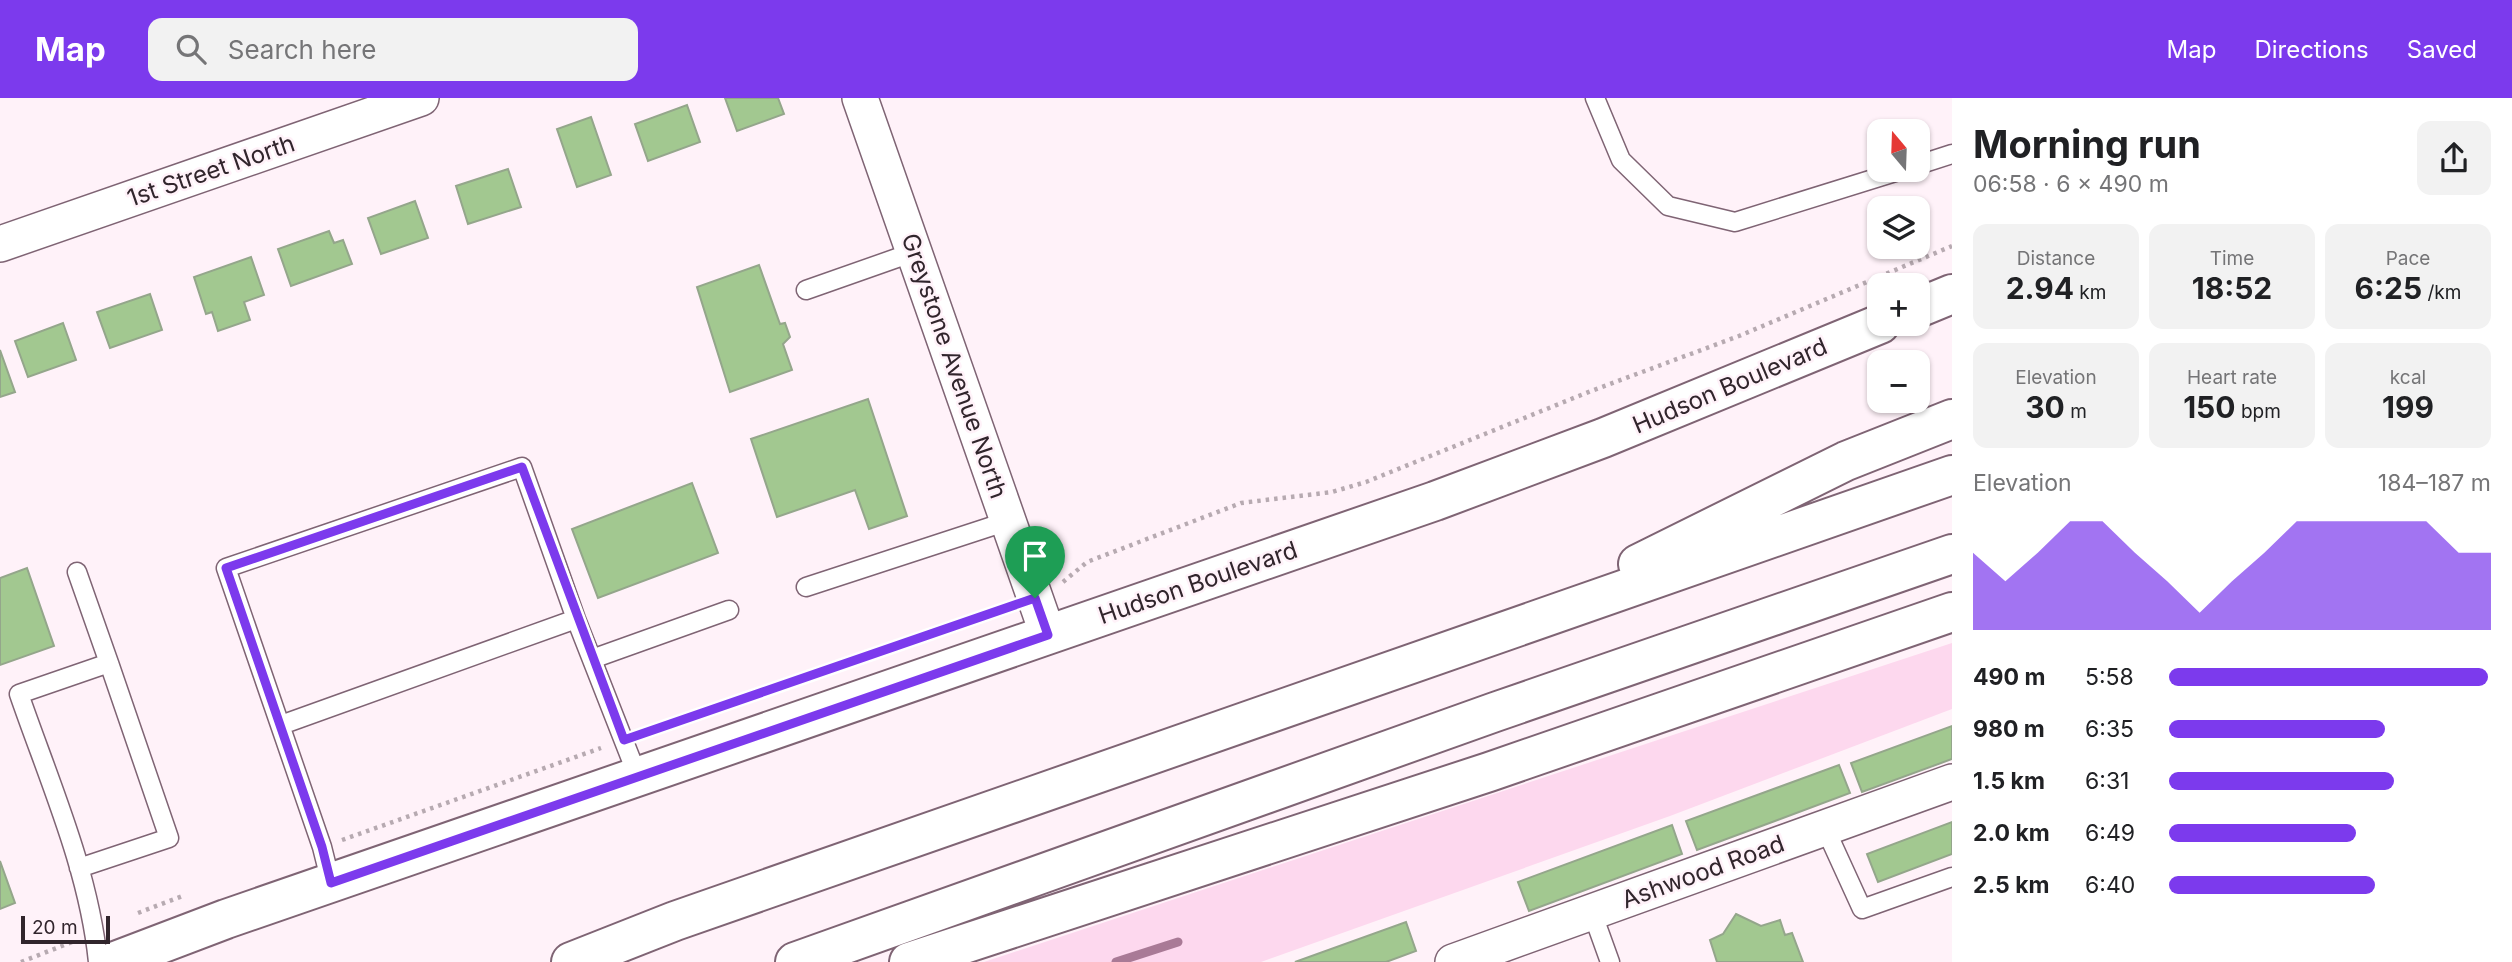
<!DOCTYPE html>
<html lang="en">
<head>
<meta charset="utf-8">
<style>
  :root { --surface:#fff; --page:#f2f2f2; --text:#202124; --muted:#757577; --accent:#7c3aed }
  body { margin:0; font-family:Inter,sans-serif; background:var(--page); color:var(--text); height:100vh; display:flex; flex-direction:column; font-size:26px; white-space:nowrap }
  * { box-sizing:border-box; margin:0 }
  p { font-size:23px; color:var(--muted) }
  .icon { flex:none; width:38px; height:38px; fill:none; stroke:currentColor; stroke-width:2; stroke-linecap:round; stroke-linejoin:round }
  .map { position:relative; flex:1; overflow:hidden }
  .side { display:flex; flex-direction:column; background:var(--surface); width:560px }
  .side>* { flex:none }
  .needle { width:46px; rotate:341deg }
  .fabs { position:absolute; left:1867px; top:21px; display:grid; gap:14px }
  .fabs a { display:grid; place-items:center; width:63px; height:63px; border-radius:14px; background:var(--surface); box-shadow:0 2px 5px #0004; font-size:35px }
  .scale { position:absolute; left:21px; bottom:18px; width:89px; box-sizing:border-box; padding-left:7px; border:4px solid #31252c; border-top:0; font-size:19px; line-height:24px; white-space:nowrap; color:#31252c; -webkit-text-stroke:5px #fff2f9; paint-order:stroke }
  .pin { position:absolute; display:grid; place-items:center; width:60px; height:60px; color:#fff; margin:-72px -30px; border-radius:50% 50% 50% 0; rotate:-45deg; box-shadow:0 0 7px #0007 }
  .pin .icon { rotate:45deg }
  .round { display:grid; place-items:center; flex:none; width:74px; height:74px; border-radius:14px; background:var(--page) }
  .summary { display:flex; align-items:center; justify-content:space-between; height:119px; padding:0 21px }
  h1 { font-size:38px; font-weight:700; line-height:52px }
  .stats { display:grid; grid-template-columns:repeat(3,1fr); gap:10px; height:119px; padding:7px 21px }
  .stats div { display:grid; align-content:center; border-radius:14px; background:var(--page); text-align:center }
  .stats b { font-size:30px; font-weight:700 }
  .stats small { font-size:19px; font-weight:400 }
  .stats p { font-size:19px }
  .chart { height:196px; padding:14px 21px }
  .chart p { display:flex; justify-content:space-between }
  .chart svg { width:100%; height:126px; margin-top:7px; fill:var(--accent); opacity:.7 }
  ul { padding:0 21px; list-style:none; font-size:23px }
  li { display:grid; grid-template-columns:112px 84px 1fr; align-items:center; height:52px }
  li i { height:18px; border-radius:9px; background:var(--accent) }
  header { display:flex; align-items:center; gap:42px; box-sizing:border-box; height:98px; padding:0 35px; background:var(--accent); color:#fff }
  header strong { font-size:33px }
  nav { display:flex; gap:38px; margin-inline-start:auto; font-size:24px }
  .search { width:490px; height:63px; background:var(--page); display:flex; align-items:center; gap:18px; box-sizing:border-box; padding:0 24px; border-radius:14px; color:var(--muted); font-size:26px }
  main { display:flex; flex:1; min-height:0 }
  .map>svg:first-child { display:block }
  .green { fill:#fdd8ee }
  .lines { fill:none; stroke-linecap:round; stroke-linejoin:round }
  .stream { stroke:#a97a96; stroke-width:9 }
  .building { fill:#a2c890; stroke:#94a68b; stroke-width:2 }
  .service-casing { stroke:#7f6474; stroke-width:21 }
  .minor-casing { stroke:#7f6474; stroke-width:38 }
  .tertiary-casing { stroke:#7f6474; stroke-width:42 }
  .motorway-casing { stroke:#7f6474; stroke-width:42 }
  .path { stroke:#b7aab1; stroke-width:4.5; stroke-dasharray:3.5 5; stroke-linecap:butt }
  .service { stroke:#fff; stroke-width:18 }
  .minor { stroke:#fff; stroke-width:35 }
  .tertiary { stroke:#fff; stroke-width:38 }
  .motorway { stroke:#fff; stroke-width:38 }
  .route-casing { stroke:#fff; stroke-width:14 }
  .route { stroke:#7c3aed; stroke-width:9 }
  .labels { text-anchor:middle; stroke-width:5; stroke-linejoin:round; paint-order:stroke }
  .street-label { font-size:24px; fill:#31252c; stroke:#fff2f9 }
</style>
</head>
<body>
<header>
<strong>Map</strong>
<div class="search"><svg class="icon" aria-label="search" viewBox="0 0 24 24"><circle cx="10" cy="10" r="6"/><path d="M15 15l6 6"/></svg>Search here</div>
<nav><a>Map</a><a>Directions</a><a>Saved</a></nav>
</header>
<main>
<div class="map">
<svg width="1952" height="864" viewBox="0 0 1952 864">
  <rect width="100%" height="100%" fill="#fff2f9"/>
  <!-- green -->
  <path class="green" d="M 1952,545 L 1952,611 L 1670,718 L 1261,864 L 984,864 Z"/>
  <g class="lines">
    <!-- stream -->
    <path class="stream" d="M 1116,864 L 1178,844"/>
  </g>
  <!-- building -->
  <path class="building" d="M 725,0 L 778,0 L 784,16 L 737,33 Z
    M 687,7 L 700,44 L 648,63 L 635,26 Z
    M 591,19 L 611,77 L 577,89 L 557,31 Z
    M 508,71 L 521,109 L 468,126 L 456,88 Z
    M 415,103 L 428,140 L 381,156 L 368,120 Z
    M 329,133 L 334,145 L 343,142 L 352,166 L 291,188 L 278,151 Z
    M 251,159 L 264,197 L 244,204 L 250,222 L 218,233 L 212,214 L 206,216 L 194,179 Z
    M 759,167 L 780,226 L 785,225 L 790,239 L 783,246 L 792,272 L 730,294 L 697,189 Z
    M 150,196 L 162,232 L 110,250 L 97,214 Z
    M 63,225 L 76,262 L 28,279 L 15,243 Z
    M 0,252 L 15,294 L 0,299 Z
    M 868,301 L 907,418 L 869,431 L 855,392 L 777,419 L 751,341 Z
    M 692,385 L 718,455 L 598,500 L 572,431 Z
    M 27,470 L 54,548 L 0,567 L 0,480 Z
    M 1952,628 L 1952,661 L 1862,694 L 1851,665 Z
    M 1839,667 L 1850,695 L 1697,752 L 1686,723 Z
    M 1952,724 L 1952,756 L 1878,784 L 1867,756 Z
    M 1672,727 L 1682,756 L 1529,813 L 1518,784 Z
    M 0,763 L 15,805 L 0,811 Z
    M 1736,816 L 1761,828 L 1780,822 L 1785,837 L 1792,835 L 1803,864 L 1717,864 L 1710,842 L 1723,836 Z
    M 1406,824 L 1416,853 L 1386,864 L 1295,864 Z"/>
  <g class="lines">
    <!-- service casing -->
    <g class="service-casing">
      <path id="service" d="M 1595,0 L 1621,62 L 1668,108 L 1735,124 L 1902,72
        M 1918,67 L 1952,56
        M 806,192 L 914,154
        M 77,474 L 109,565
        M 806,489 L 1008,423
        M 592,561 L 729,512
        M 281,627 L 576,521
        M 1825,730 L 1862,811 L 1952,779
        M 79,770 L 169,740 L 109,565 L 19,596 C 49,683 89,772 98,864
        M 331,785 L 322,749 L 226,470 L 522,369 L 576,521 L 638,679
        M 1592,814 L 1610,864"/>
    </g>
    <!-- minor casing -->
    <g class="minor-casing">
      <path id="minor" d="M 860,0 L 1048,537
        M 0,146 L 421,0
        M 1453,864 L 1952,684"/>
    </g>
    <!-- tertiary casing -->
    <g class="tertiary-casing">
      <path id="tertiary" d="M 1918,210 L 1952,196
        M 113,864 L 226,821 L 1435,403 L 1603,340 L 1880,226"/>
    </g>
    <!-- motorway casing -->
    <g class="motorway-casing">
      <path id="motorway" d="M 1638,466 L 1846,363 L 1952,321
        M 571,864 L 675,823 L 1952,377
        M 795,864 L 1495,614 L 1952,456
        M 909,864 L 1489,674 L 1952,514"/>
    </g>
    <!-- path -->
    <path class="path" d="M 1063,484 L 1087,464 L 1241,405 L 1332,394 L 1366,384 L 1591,293 L 1739,238 L 1952,148
      M 646,634 L 1004,510
      M 342,742 L 601,650
      M 138,815 L 185,797
      M 21,864 L 72,844"/>
    <!-- service -->
    <use href="#service" class="service"/>
    <!-- minor -->
    <use href="#minor" class="minor"/>
    <!-- tertiary -->
    <use href="#tertiary" class="tertiary"/>
    <!-- motorway -->
    <use href="#motorway" class="motorway"/>
  </g>
  <g class="lines">
    <!-- route casing -->
    <g class="route-casing">
      <path id="route" d="M 522,369 L 624,642 L 1035,500 L 1048,537 L 331,785 L 322,749 L 226,470 Z"/>
    </g>
    <!-- route -->
    <use href="#route" class="route"/>
  </g>
  <g class="labels">
    <!-- street labels -->
    <g class="street-label">
      <text transform="translate(211 73) rotate(-19)" y="8">1st Street North</text>
      <text transform="translate(954 268) rotate(71)" y="8">Greystone Avenue North</text>
      <text transform="translate(1730 288) rotate(-23)" y="8">Hudson Boulevard</text>
      <text transform="translate(1198 485) rotate(-19)" y="8">Hudson Boulevard</text>
      <text transform="translate(1703 774) rotate(-20)" y="8">Ashwood Road</text>
    </g>
  </g>
</svg>
<div class="fabs">
<a><svg class="needle" viewBox="-14 -14 28 28"><path d="M0-13l5 13h-10z" fill="#e53935"/><path d="M0 13l5-13h-10z" fill="#757577"/></svg></a>
<a><svg class="icon" aria-label="layers" viewBox="0 0 24 24"><path d="M12 4l9 5-9 5-9-5zM3 14l9 5 9-5"/></svg></a>
<a>+</a>
<a>−</a>
</div>
<div class="scale">20 m</div>
<div class="pin" style="left:1035px;top:500px;background:#1e9e55"><svg class="icon" aria-label="arrive" viewBox="0 0 24 24"><path d="M6 21V4h12l-3 4 3 4H6"/></svg></div>
</div>
<section class="side">
<div class="summary"><div><h1>Morning run</h1><p>06:58 · 6 × 490 m</p></div><a class="round"><svg class="icon" aria-label="share" viewBox="0 0 24 24"><path d="M12 15V3M7 8l5-5 5 5M5 13v7h14v-7"/></svg></a></div>
<div class="stats">
<div><p>Distance</p><b>2.94<small> km</small></b></div>
<div><p>Time</p><b>18:52</b></div>
<div><p>Pace</p><b>6:25<small> /km</small></b></div>
</div>
<div class="stats">
<div><p>Elevation</p><b>30<small> m</small></b></div>
<div><p>Heart rate</p><b>150<small> bpm</small></b></div>
<div><p>kcal</p><b>199</b></div>
</div>
<div class="chart"><p><span>Elevation</span>184–187 m</p>
<svg viewBox="0 0 160 44" preserveAspectRatio="none"><path d="M0 44V17L10 27L20 17L30 6L40 6L50 17L60 27L70 38L80 27L90 17L100 6L110 6L120 6L130 6L140 6L150 17L160 17V44z"/></svg>
</div>
<ul>
<li><b>490 m</b>5:58<i style="width:99%"></i></li>
<li><b>980 m</b>6:35<i style="width:67%"></i></li>
<li><b>1.5 km</b>6:31<i style="width:70%"></i></li>
<li><b>2.0 km</b>6:49<i style="width:58%"></i></li>
<li><b>2.5 km</b>6:40<i style="width:64%"></i></li>
</ul>
</section>
</main>
</body>
</html>
